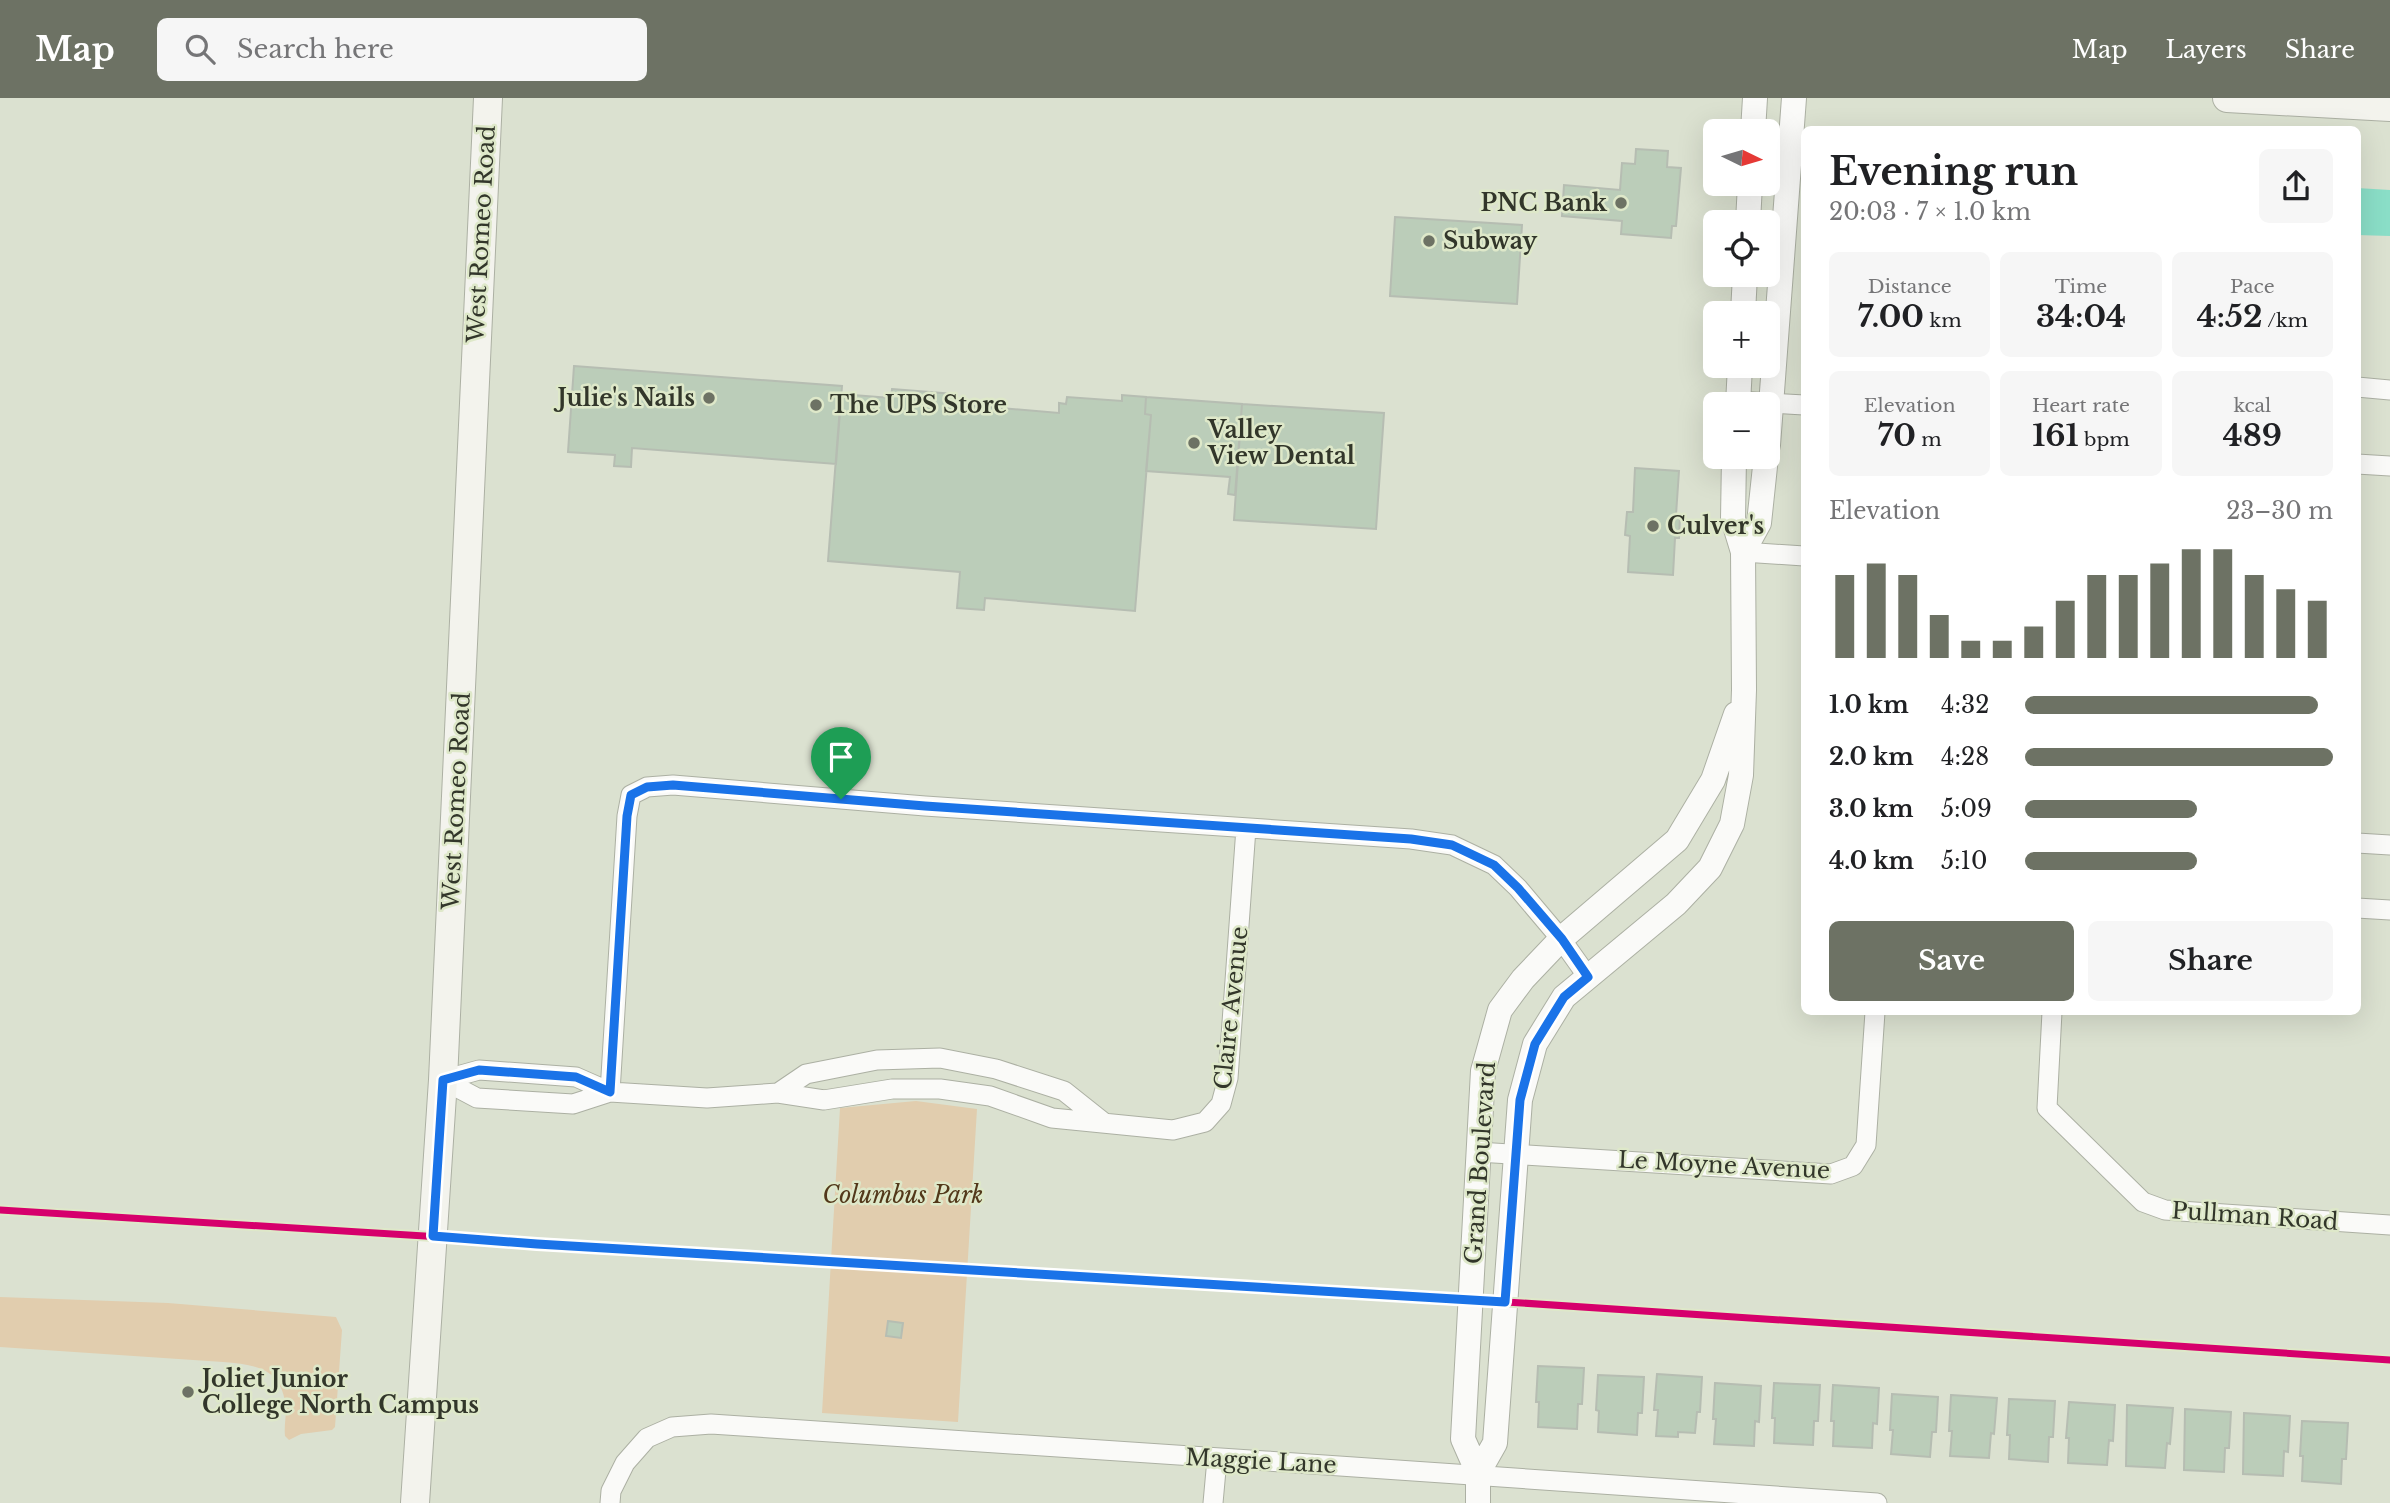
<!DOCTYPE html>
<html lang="en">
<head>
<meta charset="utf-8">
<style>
  :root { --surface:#fff; --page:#f6f6f6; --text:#202124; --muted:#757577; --accent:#6d7264 }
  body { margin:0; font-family:"Libre Baskerville",serif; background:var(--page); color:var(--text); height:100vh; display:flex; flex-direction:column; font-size:26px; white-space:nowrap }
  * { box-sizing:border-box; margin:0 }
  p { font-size:23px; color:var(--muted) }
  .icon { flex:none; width:38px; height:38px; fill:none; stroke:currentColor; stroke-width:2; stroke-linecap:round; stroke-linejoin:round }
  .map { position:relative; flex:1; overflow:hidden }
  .side { position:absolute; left:1801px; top:28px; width:560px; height:889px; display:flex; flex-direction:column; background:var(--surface); border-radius:10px; box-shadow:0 7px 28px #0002 }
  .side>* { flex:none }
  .needle { width:46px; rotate:95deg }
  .controls { position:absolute; left:1703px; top:21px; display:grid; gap:14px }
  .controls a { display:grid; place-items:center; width:77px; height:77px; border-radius:10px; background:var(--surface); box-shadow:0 7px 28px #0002; font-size:35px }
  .pin { position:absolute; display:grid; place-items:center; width:60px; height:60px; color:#fff; margin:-72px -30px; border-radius:50% 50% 50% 0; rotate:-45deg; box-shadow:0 0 7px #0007 }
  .pin .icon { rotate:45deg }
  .round { display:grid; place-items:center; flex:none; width:74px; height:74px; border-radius:10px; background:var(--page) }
  .summary { display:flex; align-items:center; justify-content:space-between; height:119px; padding:0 28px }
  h1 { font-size:38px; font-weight:700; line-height:52px }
  .metrics { display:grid; grid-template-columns:repeat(3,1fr); gap:10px; height:119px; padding:7px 28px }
  .metrics div { display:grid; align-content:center; border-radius:10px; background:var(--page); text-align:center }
  .metrics b { font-size:30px; font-weight:700 }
  .metrics small { font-size:19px; font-weight:400 }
  .metrics p { font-size:19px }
  .chart { height:196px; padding:14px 28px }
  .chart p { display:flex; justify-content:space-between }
  .chart svg { width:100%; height:126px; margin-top:7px; stroke:var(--accent); stroke-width:6 }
  .primary-button { display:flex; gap:14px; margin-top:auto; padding:14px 28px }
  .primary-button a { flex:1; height:80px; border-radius:10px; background:var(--accent); color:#fff; font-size:28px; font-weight:700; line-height:80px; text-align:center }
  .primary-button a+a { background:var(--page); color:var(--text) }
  ul { padding:0 28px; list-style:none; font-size:23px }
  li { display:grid; grid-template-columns:112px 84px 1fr; align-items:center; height:52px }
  li i { height:18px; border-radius:9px; background:var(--accent) }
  header { display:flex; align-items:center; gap:42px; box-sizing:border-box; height:98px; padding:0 35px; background:var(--accent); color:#fff }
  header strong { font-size:33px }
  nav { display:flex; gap:38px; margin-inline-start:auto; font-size:24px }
  .search { width:490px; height:63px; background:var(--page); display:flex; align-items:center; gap:18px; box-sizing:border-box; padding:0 24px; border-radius:10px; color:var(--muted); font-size:26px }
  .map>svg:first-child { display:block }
  .green { fill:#e1cdae }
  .water { fill:#8adec7 }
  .building { fill:#bbcdb9; stroke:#b6bdb2; stroke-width:2 }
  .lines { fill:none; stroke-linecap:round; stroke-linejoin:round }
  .minor-casing { stroke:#acb0a3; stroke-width:21 }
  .tertiary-casing { stroke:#acb0a3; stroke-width:26 }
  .secondary-casing { stroke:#acb0a3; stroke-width:30 }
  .minor { stroke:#fafaf8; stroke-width:19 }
  .tertiary { stroke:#fafaf8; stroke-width:24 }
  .secondary { stroke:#f3f3ed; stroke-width:28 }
  .cycleway-casing { stroke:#dee8c9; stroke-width:11 }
  .cycleway { stroke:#d6006c; stroke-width:7 }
  .route-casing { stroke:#fff; stroke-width:14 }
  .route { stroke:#1a73e8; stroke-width:9 }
  .poi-dot { fill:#6d7264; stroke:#dee8c9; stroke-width:2.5 }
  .labels { text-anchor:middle; stroke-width:5; stroke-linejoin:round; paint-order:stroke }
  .poi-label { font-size:23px; font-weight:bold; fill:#32362a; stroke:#dee8c9; text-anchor:start }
  .street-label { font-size:23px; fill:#32362a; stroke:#dee8c9 }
  .park-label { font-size:23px; font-style:italic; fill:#52381a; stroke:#dee8c9 }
</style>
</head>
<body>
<header>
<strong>Map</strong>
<div class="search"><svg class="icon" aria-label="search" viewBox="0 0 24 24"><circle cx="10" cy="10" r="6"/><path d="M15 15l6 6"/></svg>Search here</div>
<nav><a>Map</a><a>Layers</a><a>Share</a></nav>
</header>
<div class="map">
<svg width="2390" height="1405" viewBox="0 0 2390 1405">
  <rect width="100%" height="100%" fill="#dbe1d0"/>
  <!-- green -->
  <path class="green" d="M 916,1003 L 977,1011 L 958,1324 L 822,1315 L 840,1010 Z
    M 0,1199 L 168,1205 L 336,1219 L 342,1232 L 335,1329 L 332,1332 L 301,1336 L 289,1342 L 285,1338 C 284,1329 286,1319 286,1310 C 282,1270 257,1267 223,1264 L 0,1249 Z"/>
  <!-- water -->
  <path class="water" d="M 2357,90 L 2390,92 L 2390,138 L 2357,137 Z"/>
  <!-- building -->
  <path class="building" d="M 1636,51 L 1668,53 L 1667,69 L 1681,70 L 1676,128 L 1672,128 L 1671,140 L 1621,136 L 1622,123 L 1562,118 L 1564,87 L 1620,92 L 1622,65 L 1635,66 Z
    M 1395,119 L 1522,127 L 1517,206 L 1390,198 Z
    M 574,268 L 842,288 L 836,366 L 632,350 L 631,369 L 614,368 L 615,357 L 568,354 Z
    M 892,291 L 954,296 L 953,306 L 1059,315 L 1059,305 L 1066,306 L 1067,299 L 1122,303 L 1122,297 L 1146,299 L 1145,316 L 1151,317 L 1135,513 L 985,500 L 984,512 L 957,510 L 960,474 L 828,463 L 841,296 L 891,300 Z
    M 1146,299 L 1242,306 L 1235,397 L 1228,396 L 1230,379 L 1146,373 L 1151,317 L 1145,316 Z
    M 1242,306 L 1384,315 L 1376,431 L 1234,422 Z
    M 1635,370 L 1679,373 L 1676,417 L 1680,418 L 1679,440 L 1675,440 L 1673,477 L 1628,474 L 1630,438 L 1625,437 L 1627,414 L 1633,414 Z
    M 888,1223 L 903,1225 L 901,1240 L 886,1238 Z
    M 1538,1268 L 1584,1270 L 1582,1306 L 1578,1306 L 1577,1331 L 1538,1329 L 1539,1304 L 1536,1304 Z
    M 1657,1276 L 1702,1279 L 1700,1314 L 1697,1314 L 1695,1335 L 1678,1334 L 1678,1339 L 1656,1338 L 1658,1312 L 1654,1312 Z
    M 1598,1277 L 1644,1279 L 1642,1315 L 1638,1315 L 1637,1337 L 1598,1334 L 1599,1313 L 1596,1312 Z
    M 1715,1285 L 1761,1288 L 1759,1324 L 1755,1323 L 1754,1348 L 1714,1346 L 1716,1321 L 1713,1321 Z
    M 1774,1285 L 1820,1287 L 1818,1323 L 1814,1323 L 1813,1347 L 1774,1345 L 1775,1320 L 1772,1320 Z
    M 1833,1287 L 1879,1290 L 1877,1326 L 1873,1325 L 1872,1350 L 1833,1348 L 1834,1323 L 1831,1323 Z
    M 1892,1296 L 1938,1299 L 1936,1334 L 1932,1334 L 1930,1359 L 1891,1356 L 1893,1332 L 1890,1332 Z
    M 1951,1297 L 1997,1300 L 1994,1336 L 1991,1335 L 1989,1360 L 1950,1358 L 1952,1333 L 1949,1333 Z
    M 2009,1301 L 2055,1303 L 2053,1339 L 2049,1339 L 2048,1364 L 2009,1361 L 2010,1337 L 2007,1337 Z
    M 2069,1304 L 2115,1307 L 2113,1343 L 2109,1342 L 2107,1367 L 2068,1365 L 2069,1340 L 2066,1340 Z
    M 2127,1307 L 2173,1310 L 2170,1346 L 2167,1345 L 2165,1370 L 2126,1368 Z
    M 2185,1311 L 2231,1314 L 2229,1350 L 2225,1350 L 2224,1374 L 2184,1372 Z
    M 2244,1315 L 2290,1318 L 2288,1354 L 2284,1353 L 2283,1378 L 2243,1376 Z
    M 2302,1323 L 2348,1325 L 2346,1361 L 2342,1361 L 2341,1386 L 2302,1383 L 2303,1358 L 2300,1358 Z"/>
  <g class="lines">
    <!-- minor casing -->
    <g class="minor-casing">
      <path id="minor" d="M 2357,289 L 2390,292
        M 1738,303 L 1804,307
        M 2357,366 L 2390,368
        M 1743,454 L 1804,458
        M 2357,745 L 2390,747
        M 2357,810 L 2390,812
        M 2052,914 L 2047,1010 L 2143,1104 L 2165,1112 L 2390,1127
        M 443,982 L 479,972 L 576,979 L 610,994 L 707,1000 L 778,995 L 824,1002 L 892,991 L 940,991 L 990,998 L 1052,1020 L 1173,1032 L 1205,1024 L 1221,1006 L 1228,980 L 1246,730
        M 443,982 L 477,1000 L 573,1006 L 610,994
        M 610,994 L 627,718 L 631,697 L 647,689 L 673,687 L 925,708 L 1411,741 L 1452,747 L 1494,767 L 1518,790 L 1561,841 L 1588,879
        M 778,995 L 806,976 L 877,962 L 940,960 L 996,971 L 1064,993 L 1103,1024
        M 1478,1054 L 1831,1076 L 1853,1068 L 1866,1047 L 1875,914
        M 610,1405 L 611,1393 L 625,1365 L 647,1340 L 672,1329 L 711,1326 C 1100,1353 1488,1376 1877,1405
        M 1213,1405 L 1217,1361"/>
    </g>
    <!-- tertiary casing -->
    <g class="tertiary-casing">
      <path id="tertiary" d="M 1753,33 L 1755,0
        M 1748,124 L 1750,86
        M 1743,215 L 1745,177
        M 1738,306 L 1740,268
        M 1768,347 L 1794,0
        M 1743,454 L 1759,425 L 1766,359
        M 1478,1375 L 1495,1345 L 1520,1002 L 1535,946 L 1564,899 L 1676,806 L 1710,770 L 1732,726 L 1741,677 L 1744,592 L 1743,454 L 1733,421 L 1734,359
        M 1478,1405 L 1478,1375 L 1463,1341 L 1483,973 L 1500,912 L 1523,881 L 1561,841 L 1677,742 L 1713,682 L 1736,616"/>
    </g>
    <!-- secondary casing -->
    <g class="secondary-casing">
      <path id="secondary" d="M 2227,0 L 2390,9
        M 415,1405 L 443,982 L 488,0"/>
    </g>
    <!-- minor -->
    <use href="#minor" class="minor"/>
    <!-- tertiary -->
    <use href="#tertiary" class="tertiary"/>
    <!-- secondary -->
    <use href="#secondary" class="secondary"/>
    <!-- cycleway casing -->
    <g class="cycleway-casing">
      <path id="cycleway" d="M 610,994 L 627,718 L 631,697 L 647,689 L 673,687 L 925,708 L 1411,741 L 1452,747 L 1494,767 L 1518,790 L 1561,841 L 1588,879
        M 0,1112 L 1522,1205 L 2390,1262"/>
    </g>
    <!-- cycleway -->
    <use href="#cycleway" class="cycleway"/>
  </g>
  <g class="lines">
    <!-- route casing -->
    <g class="route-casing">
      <path id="route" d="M 673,687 L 925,708 L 1411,741 L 1452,747 L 1494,767 L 1518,790 L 1562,841 L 1588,879 L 1564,899 L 1535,946 L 1520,1002 L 1505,1204 L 537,1146 L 433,1138 L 443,982 L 479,972 L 576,979 L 610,994 L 627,718 L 631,697 L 647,689 Z"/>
    </g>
    <!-- route -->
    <use href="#route" class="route"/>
  </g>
  <!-- markers -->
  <g class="poi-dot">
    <circle cx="1621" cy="105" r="7"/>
    <circle cx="1429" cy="143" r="7"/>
    <circle cx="709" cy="300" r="7"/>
    <circle cx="816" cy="307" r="7"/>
    <circle cx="1194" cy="345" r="7"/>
    <circle cx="1653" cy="428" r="7"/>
    <circle cx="188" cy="1294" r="7"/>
  </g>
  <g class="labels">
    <!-- poi labels -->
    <g class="poi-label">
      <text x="1607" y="113" text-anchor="end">PNC Bank</text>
      <text x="1443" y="151">Subway</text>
      <text x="695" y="308" text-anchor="end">Julie's Nails</text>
      <text x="830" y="315">The UPS Store</text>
      <text x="1208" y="340">Valley<tspan x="1208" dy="26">View Dental</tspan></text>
      <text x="1667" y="436">Culver's</text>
      <text x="202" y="1289">Joliet Junior<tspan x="202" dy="26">College North Campus</tspan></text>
    </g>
    <!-- street labels -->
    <g class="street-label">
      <text transform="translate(481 136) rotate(-87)" y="8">West Romeo Road</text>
      <text transform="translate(456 703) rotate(-87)" y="8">West Romeo Road</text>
      <text transform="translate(1231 910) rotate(-84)" y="8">Claire Avenue</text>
      <text transform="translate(1480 1065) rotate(-86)" y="8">Grand Boulevard</text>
      <text transform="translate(1724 1067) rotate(3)" y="8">Le Moyne Avenue</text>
      <text transform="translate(2255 1118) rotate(4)" y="8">Pullman Road</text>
      <text transform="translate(1261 1363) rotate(3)" y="8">Maggie Lane</text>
    </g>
    <!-- park labels -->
    <g class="park-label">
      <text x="903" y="1105">Columbus Park</text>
    </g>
  </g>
</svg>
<div class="controls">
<a><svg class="needle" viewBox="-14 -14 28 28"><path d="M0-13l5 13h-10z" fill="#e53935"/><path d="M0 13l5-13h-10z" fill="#757577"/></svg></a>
<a><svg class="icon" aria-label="locate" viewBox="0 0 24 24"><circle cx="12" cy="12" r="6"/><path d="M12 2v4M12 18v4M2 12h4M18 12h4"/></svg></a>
<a>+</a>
<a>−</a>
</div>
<div class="pin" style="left:841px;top:701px;background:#1e9e55"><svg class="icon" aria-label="arrive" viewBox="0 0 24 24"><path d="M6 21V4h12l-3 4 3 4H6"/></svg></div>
<section class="side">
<div class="summary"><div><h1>Evening run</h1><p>20:03 · 7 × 1.0 km</p></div><a class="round"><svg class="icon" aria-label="share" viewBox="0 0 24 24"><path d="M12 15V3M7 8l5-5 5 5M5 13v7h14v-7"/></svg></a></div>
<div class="metrics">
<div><p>Distance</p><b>7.00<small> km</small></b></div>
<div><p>Time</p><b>34:04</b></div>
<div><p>Pace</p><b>4:52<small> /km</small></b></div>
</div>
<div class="metrics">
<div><p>Elevation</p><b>70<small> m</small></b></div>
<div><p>Heart rate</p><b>161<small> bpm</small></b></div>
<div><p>kcal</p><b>489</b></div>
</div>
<div class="chart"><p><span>Elevation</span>23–30 m</p>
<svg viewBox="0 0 160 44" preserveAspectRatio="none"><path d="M5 44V15M15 44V11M25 44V15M35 44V29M45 44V38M55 44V38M65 44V33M75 44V24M85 44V15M95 44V15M105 44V11M115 44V6M125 44V6M135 44V15M145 44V20M155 44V24"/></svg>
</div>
<ul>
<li><b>1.0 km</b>4:32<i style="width:95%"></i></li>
<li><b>2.0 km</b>4:28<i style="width:100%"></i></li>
<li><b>3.0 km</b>5:09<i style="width:56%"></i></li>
<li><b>4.0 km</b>5:10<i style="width:56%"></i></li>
</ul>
<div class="primary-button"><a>Save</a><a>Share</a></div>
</section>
</div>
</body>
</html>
